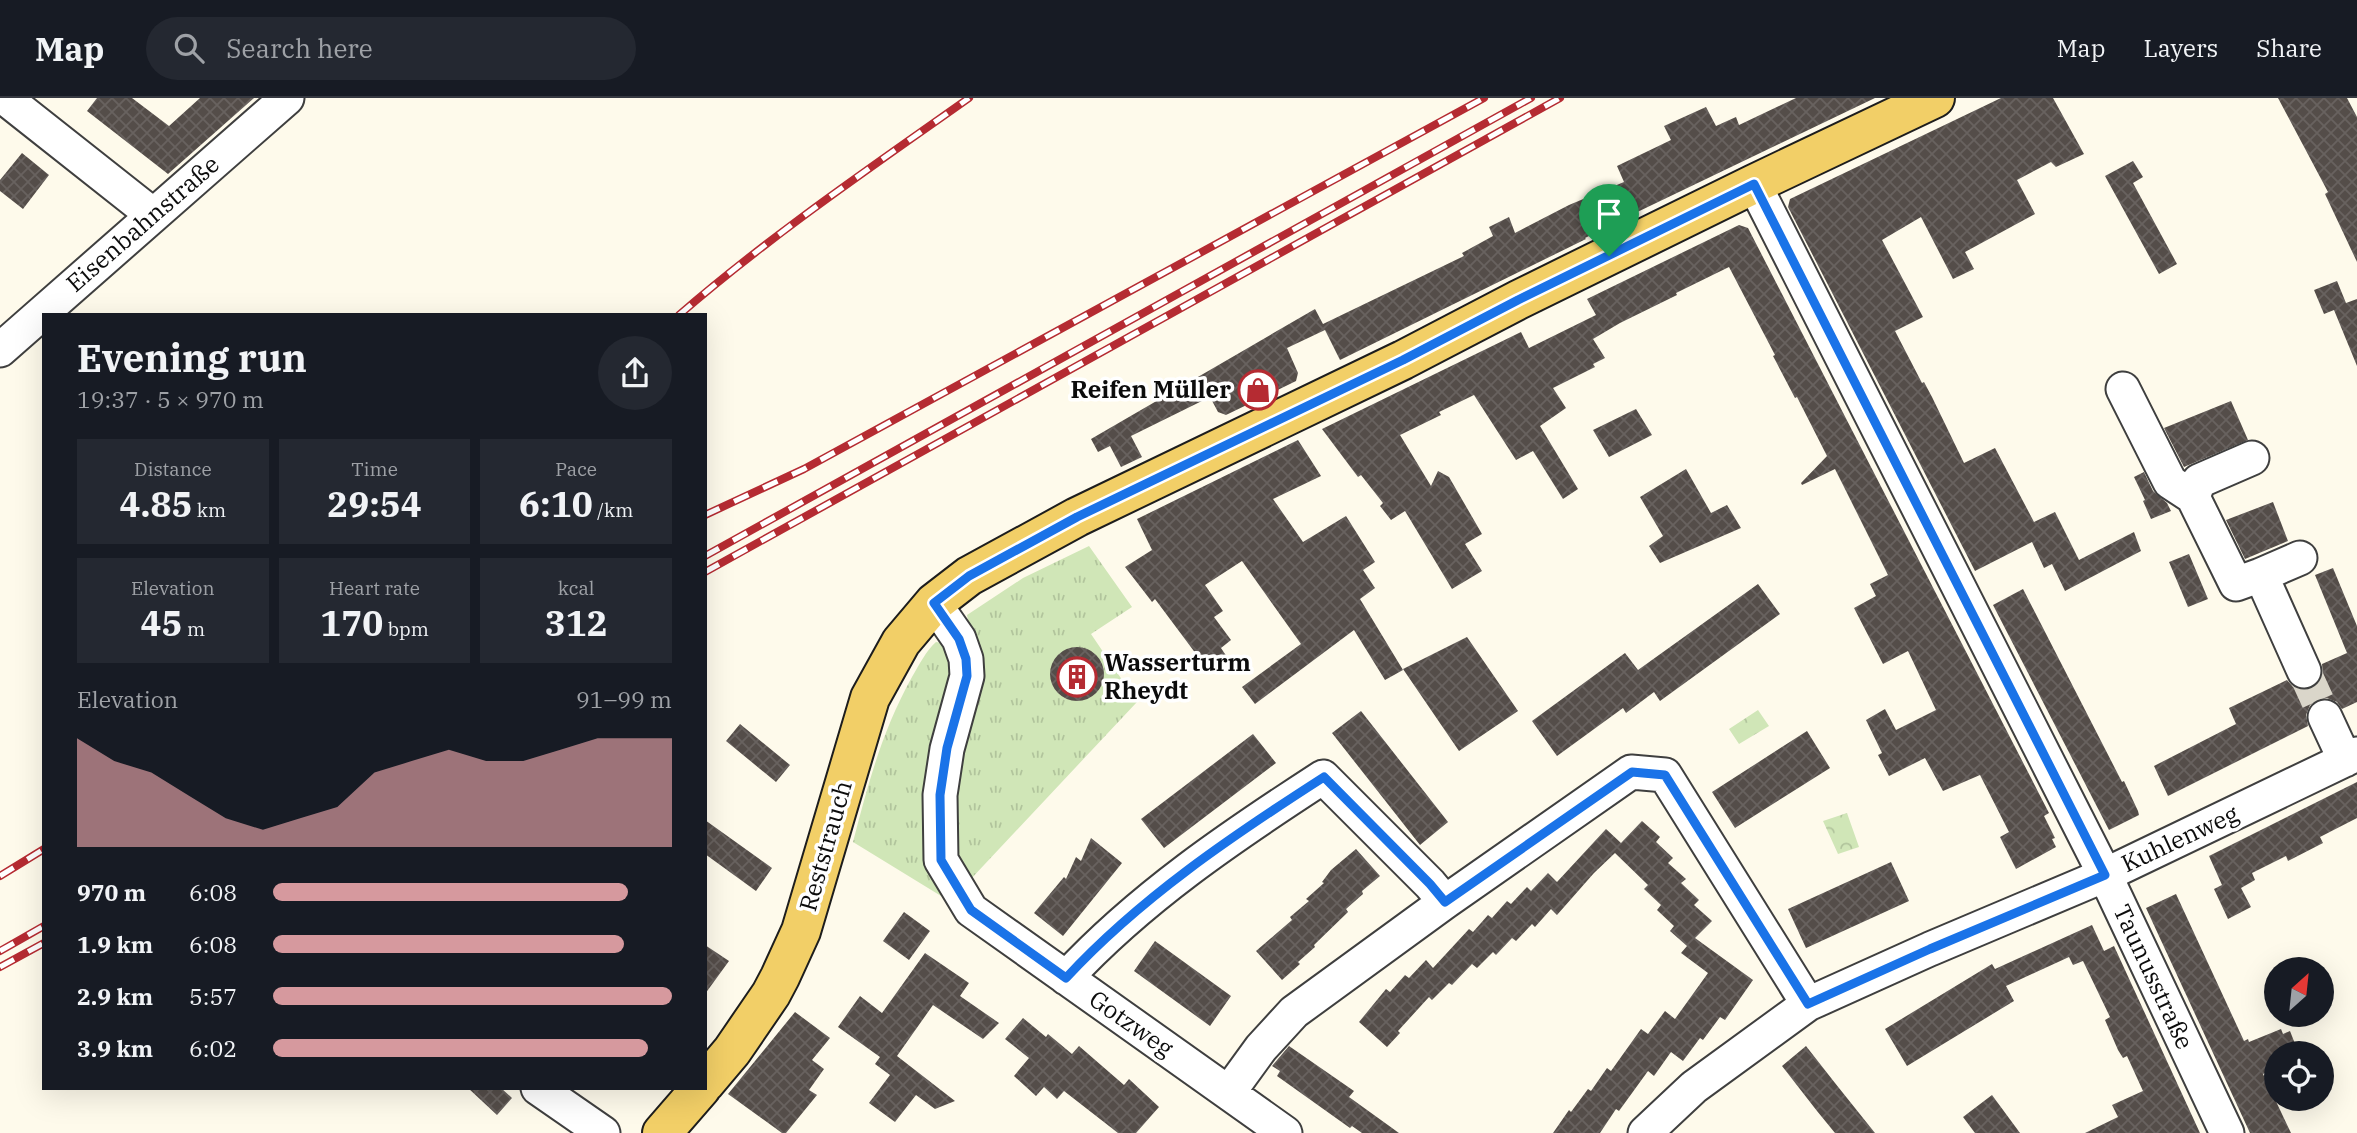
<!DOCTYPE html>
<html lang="en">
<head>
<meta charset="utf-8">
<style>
  :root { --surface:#171b24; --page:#242831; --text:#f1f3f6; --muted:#9ea1a6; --line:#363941; --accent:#d6999e }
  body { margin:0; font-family:"IBM Plex Serif",serif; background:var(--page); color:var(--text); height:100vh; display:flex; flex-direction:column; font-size:26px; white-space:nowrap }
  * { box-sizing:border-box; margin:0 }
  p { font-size:23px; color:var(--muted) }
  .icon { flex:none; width:38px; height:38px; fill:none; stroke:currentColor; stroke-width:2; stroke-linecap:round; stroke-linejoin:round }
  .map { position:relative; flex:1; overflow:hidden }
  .sheet { position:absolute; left:42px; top:215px; width:665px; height:777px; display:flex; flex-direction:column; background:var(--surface); border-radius:0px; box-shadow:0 7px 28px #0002 }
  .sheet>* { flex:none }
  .needle { width:46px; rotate:27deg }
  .buttons { position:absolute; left:2264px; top:859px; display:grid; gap:14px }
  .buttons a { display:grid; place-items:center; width:70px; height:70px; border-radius:50%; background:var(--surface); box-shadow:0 7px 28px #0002; font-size:35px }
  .pin { position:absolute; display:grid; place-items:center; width:60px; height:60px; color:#fff; margin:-72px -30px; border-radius:50% 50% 50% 0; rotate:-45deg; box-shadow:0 0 7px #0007 }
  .pin .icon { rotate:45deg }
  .round { display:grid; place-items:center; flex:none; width:74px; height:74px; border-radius:37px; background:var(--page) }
  .head { display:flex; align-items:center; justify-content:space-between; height:119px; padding:0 35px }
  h1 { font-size:38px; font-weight:800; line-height:52px }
  .stats { display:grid; grid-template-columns:repeat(3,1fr); gap:10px; height:119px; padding:7px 35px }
  .stats div { display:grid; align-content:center; border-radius:0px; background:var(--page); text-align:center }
  .stats b { font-size:35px; font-weight:800 }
  .stats small { font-size:19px; font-weight:400 }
  .stats p { font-size:19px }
  .chart { height:196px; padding:14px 35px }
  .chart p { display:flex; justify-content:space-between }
  .chart svg { width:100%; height:126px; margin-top:7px; fill:var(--accent); opacity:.7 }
  ul { padding:0 35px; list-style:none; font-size:23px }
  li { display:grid; grid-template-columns:112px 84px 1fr; align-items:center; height:52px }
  li i { height:18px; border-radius:9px; background:var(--accent) }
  header { display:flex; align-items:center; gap:42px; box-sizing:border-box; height:98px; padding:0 35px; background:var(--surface); border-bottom:2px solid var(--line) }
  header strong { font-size:33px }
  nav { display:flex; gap:38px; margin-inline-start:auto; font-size:24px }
  .search { width:490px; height:63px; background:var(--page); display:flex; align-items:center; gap:18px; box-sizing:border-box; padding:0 24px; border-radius:38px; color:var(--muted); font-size:26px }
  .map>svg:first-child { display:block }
  .grass { fill:url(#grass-tufts) }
  .park { fill:url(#park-crowns) }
  .building { fill:url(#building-cross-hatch) }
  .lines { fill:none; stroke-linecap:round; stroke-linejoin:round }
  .minor-tunnel { stroke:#dad6ca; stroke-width:33; stroke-dasharray:33 17; stroke-linecap:butt }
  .minor-casing { stroke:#3f3f3f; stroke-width:37 }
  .major-casing { stroke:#1d1d1d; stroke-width:42 }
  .minor { stroke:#fff; stroke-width:33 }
  .major { stroke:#f2cf67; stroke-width:38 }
  .rail-casing { stroke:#b52b32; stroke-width:8 }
  .rail { stroke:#fff; stroke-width:5; stroke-dasharray:16; stroke-linecap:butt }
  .route-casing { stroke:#fff; stroke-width:14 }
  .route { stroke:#1a73e8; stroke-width:9 }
  .labels { text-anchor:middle; stroke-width:7; stroke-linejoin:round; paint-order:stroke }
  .street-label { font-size:24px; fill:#0c0c0c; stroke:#fff }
  .poi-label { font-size:24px; font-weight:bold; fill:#0c0c0c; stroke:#fff; text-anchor:end }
</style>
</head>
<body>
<header>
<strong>Map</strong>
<div class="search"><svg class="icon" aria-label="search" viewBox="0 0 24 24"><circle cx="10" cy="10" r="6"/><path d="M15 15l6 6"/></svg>Search here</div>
<nav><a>Map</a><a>Layers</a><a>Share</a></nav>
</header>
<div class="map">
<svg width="2357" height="1035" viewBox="0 0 2357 1035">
  <defs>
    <pattern id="grass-tufts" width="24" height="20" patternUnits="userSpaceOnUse" patternTransform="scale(1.75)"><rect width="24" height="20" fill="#d0e6b7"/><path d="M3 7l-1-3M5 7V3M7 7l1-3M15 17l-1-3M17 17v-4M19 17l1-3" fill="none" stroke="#b1c49c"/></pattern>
    <pattern id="park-crowns" width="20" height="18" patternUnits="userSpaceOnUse" patternTransform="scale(1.75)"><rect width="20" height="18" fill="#d0e6b7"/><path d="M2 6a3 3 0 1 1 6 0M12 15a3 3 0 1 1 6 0" fill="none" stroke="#b1c49c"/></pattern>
    <pattern id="building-cross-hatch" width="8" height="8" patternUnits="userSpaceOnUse" patternTransform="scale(1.75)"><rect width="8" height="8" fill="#544d49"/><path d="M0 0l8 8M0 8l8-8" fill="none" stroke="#68625f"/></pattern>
  </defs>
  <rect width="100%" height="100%" fill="#fefaeb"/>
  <!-- grass -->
  <path class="grass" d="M 1089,448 L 1132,509 L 1091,536 L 1137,604 L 969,783 L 954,749 L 955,692 L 959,655 L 974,619 L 978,581 L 967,517 L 1023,480 Z
    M 936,544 L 942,545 L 955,558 L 946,617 L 959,809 L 853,744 C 868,686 882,633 912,579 C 919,567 926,553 936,544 Z"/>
  <!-- park -->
  <path class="park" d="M 1758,612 L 1769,628 L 1739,646 L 1729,631 Z
    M 1847,715 L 1859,749 L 1838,756 L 1823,723 Z"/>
  <!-- building -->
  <path class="building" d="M 97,0 L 132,0 L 169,28 L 200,0 L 254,0 L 168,76 L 87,13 Z
    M 1796,0 L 1875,0 L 1629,118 L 1585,140 L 1586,141 L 1340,262 L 1325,232 L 1287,250 L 1298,275 L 1296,283 L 1226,317 L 1218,314 L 1210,299 L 1131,338 L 1142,359 L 1121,369 L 1110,348 L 1098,354 L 1091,341 L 1315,211 L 1323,226 L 1464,158 L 1462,155 L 1493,138 L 1489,129 L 1509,119 L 1515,135 L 1569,107 L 1624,84 L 1617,68 L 1671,42 L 1664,28 L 1706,9 L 1716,28 L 1736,19 L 1739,27 Z
    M 2001,0 L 2053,0 L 2084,56 L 2056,69 L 2051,64 L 2017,82 L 2035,116 L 1965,154 L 1974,171 L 1953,181 L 1921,119 L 1882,142 L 1923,219 L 1895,233 L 1922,285 L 1924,284 L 1932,299 L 1964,365 L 1995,350 L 2034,424 L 2055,414 L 2079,462 L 2134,434 L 2141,453 L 2065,493 L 2052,466 L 2044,470 L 2032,444 L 1975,473 L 1788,109 L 1790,101 Z
    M 2278,0 L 2347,0 L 2357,19 L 2357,164 L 2325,96 L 2328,94 Z
    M 22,55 L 49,77 L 23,111 L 0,93 L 0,82 Z
    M 2133,63 L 2143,79 L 2133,85 L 2177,166 L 2159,176 L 2105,78 Z
    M 1739,127 L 1748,130 L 2049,715 L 2044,718 L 2055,740 L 2052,741 L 2056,749 L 2016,771 L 2000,739 L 2009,734 L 1980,677 L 1943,693 L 1925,660 L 1889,678 L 1878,657 L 1882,655 L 1866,622 L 1885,611 L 1896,632 L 1936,612 L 1908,553 L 1883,566 L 1854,510 L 1876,498 L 1870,486 L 1888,477 L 1835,371 L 1802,387 L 1801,385 L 1827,358 L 1797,299 L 1795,300 L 1773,258 L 1775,257 L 1729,169 L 1676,195 L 1677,197 L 1620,225 L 1593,241 L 1605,260 L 1593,266 L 1595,269 L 1553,290 L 1566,310 L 1540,328 L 1578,391 L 1563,401 L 1533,353 L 1516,362 L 1474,297 L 1439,314 L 1441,317 L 1400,337 L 1431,388 L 1438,373 L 1449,379 L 1482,436 L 1465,446 L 1482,473 L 1452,491 L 1405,413 L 1391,422 L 1380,408 L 1383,405 L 1361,377 L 1358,379 L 1322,331 L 1521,234 L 1529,250 L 1596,217 L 1587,201 Z
    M 2337,183 L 2346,205 L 2357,201 L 2357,268 L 2334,212 L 2324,216 L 2314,192 Z
    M 2231,303 L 2248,342 L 2184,369 L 2164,330 Z
    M 1636,311 L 1652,337 L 1609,359 L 1593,332 Z
    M 1298,342 L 1321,378 L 1273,401 L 1303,444 L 1346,418 L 1375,464 L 1363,472 L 1375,490 L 1360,501 L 1403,572 L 1385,582 L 1354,532 L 1255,606 L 1242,589 L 1301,546 L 1242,463 L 1205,487 L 1223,513 L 1214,519 L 1231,542 L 1221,550 L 1227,559 L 1208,572 L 1155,501 L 1152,504 L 1149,500 L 1125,469 L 1152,452 L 1137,421 Z
    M 1686,371 L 1711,415 L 1727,407 L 1741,430 L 1660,465 L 1649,448 L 1663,438 L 1640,399 Z
    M 2144,374 L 2153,393 L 2167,405 L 2171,413 L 2151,421 L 2143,403 L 2145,402 L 2134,379 Z
    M 2273,404 L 2288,443 L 2245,461 L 2226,422 Z
    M 2189,456 L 2208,501 L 2188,509 L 2169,464 Z
    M 2333,470 L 2357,528 L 2357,604 L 2342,611 L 2337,604 L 2327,600 L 2316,602 L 2310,607 L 2306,617 L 2308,628 L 2168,698 L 2154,668 L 2236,626 L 2229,610 L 2287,582 L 2293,589 L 2301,592 L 2312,590 L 2319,585 L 2323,576 L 2322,566 L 2347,555 L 2315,477 Z
    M 1758,486 L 1780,516 L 1660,603 L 1654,594 L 1626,615 L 1623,610 L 1557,658 L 1532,623 L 1625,555 L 1638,572 Z
    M 2023,491 L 2122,684 L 2124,683 L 2138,713 L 2139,717 L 2109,732 L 1993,507 Z
    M 1467,539 L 1518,613 L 1459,653 L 1403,571 Z
    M1050 576a27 27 0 1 1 54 0a27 27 0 1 1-54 0Z
    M 1361,613 L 1448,724 L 1420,747 L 1332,635 Z
    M 740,626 L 790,667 L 776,684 L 726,643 Z
    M 1807,633 L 1830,670 L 1735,730 L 1712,694 Z
    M 1253,636 L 1276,665 L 1164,750 L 1141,721 Z
    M 2357,684 L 2357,720 L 2320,739 L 2323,745 L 2288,763 L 2286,758 L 2252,775 L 2255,782 L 2241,790 L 2251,809 L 2228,821 L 2214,791 L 2222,787 L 2209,758 Z
    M 705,722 L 772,770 L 756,793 L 705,756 Z
    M 1642,723 L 1660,739 L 1656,744 L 1673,760 L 1668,765 L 1686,781 L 1681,785 L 1699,802 L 1694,807 L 1712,823 L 1695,840 L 1753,882 L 1725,922 L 1720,919 L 1703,942 L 1700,940 L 1683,963 L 1671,954 L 1654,978 L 1648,973 L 1619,1013 L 1616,1011 L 1600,1035 L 1553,1035 L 1569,1012 L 1571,1014 L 1588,991 L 1591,993 L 1607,970 L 1611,973 L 1641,931 L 1648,936 L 1665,913 L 1675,921 L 1708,875 L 1681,855 L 1687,848 L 1670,833 L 1674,828 L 1657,812 L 1661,807 L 1644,791 L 1648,787 L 1615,755 L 1594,775 L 1557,817 L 1551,811 L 1535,829 L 1532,826 L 1516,843 L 1512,840 L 1496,857 L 1493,854 L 1477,870 L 1472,866 L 1452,887 L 1449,885 L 1432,902 L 1429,899 L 1398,933 L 1400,935 L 1387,949 L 1359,924 L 1386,891 L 1390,894 L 1405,877 L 1409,880 L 1426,862 L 1433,870 L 1469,831 L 1473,834 L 1488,817 L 1492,820 L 1507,803 L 1511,806 L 1527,789 L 1531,793 L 1548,775 L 1557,784 L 1606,731 L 1621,745 Z
    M 1091,740 L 1122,765 L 1063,838 L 1034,815 L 1064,779 L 1066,781 L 1076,759 L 1081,763 Z
    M 1356,751 L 1380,778 L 1362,793 L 1363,796 L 1346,811 L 1348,814 L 1314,847 L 1315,849 L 1298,864 L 1300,866 L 1282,882 L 1256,853 L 1292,822 L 1290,819 L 1309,803 L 1306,801 L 1324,785 L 1322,784 L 1331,772 Z
    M 1891,764 L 1909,803 L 1806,850 L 1788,811 Z
    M 2176,796 L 2244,943 L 2248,941 L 2249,944 L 2281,931 L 2283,936 L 2290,933 L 2299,956 L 2277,956 L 2277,970 L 2263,976 L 2291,1035 L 2250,1035 L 2146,810 Z
    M 904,814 L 930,833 L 909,862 L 883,843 Z
    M 2092,827 L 2104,853 L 2114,848 L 2200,1035 L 2085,1035 L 2118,1019 L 2112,1007 L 2143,993 L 2127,958 L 2123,960 L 2118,952 L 2105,922 L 2110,919 L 2083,863 L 2073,867 L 2069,859 L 2006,888 L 2014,903 L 1907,968 L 1885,931 L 1992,866 L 1995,871 Z
    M 1155,843 L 1231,898 L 1210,928 L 1134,873 Z
    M 705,847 L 729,863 L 705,896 Z
    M 925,855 L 969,885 L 960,898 L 999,925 L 983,941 L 933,907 L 897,958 L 955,1003 L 935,1011 L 916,997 L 895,1024 L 869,1005 L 890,977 L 875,966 L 880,959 L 838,929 L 860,898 L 882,915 Z
    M 795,914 L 830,940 L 812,962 L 824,971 L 809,992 L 817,997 L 786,1035 L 782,1035 L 728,996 Z
    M 1023,920 L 1046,939 L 1048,936 L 1072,956 L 1079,948 L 1124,987 L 1129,981 L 1159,1009 L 1136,1035 L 1118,1035 L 1064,993 L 1057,1001 L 1044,989 L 1036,998 L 1014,978 L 1029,960 L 1005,941 Z
    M 1289,948 L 1354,993 L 1349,999 L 1399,1035 L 1362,1035 L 1352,1028 L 1350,1030 L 1277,978 L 1280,973 L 1272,968 Z
    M 1806,948 L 1835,985 L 1875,1035 L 1835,1035 L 1817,1013 L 1782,968 Z
    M 468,990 L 501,990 L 512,1000 L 497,1017 Z
    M 1992,997 L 2020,1035 L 1975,1035 L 1963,1019 Z"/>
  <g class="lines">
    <!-- minor-tunnel -->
    <path class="minor-tunnel" d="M 2304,573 L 2325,619"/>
    <!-- minor casing -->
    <g class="minor-casing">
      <path id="minor" d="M 5,0 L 153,117
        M 1754,86 L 2105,777 L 2227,1035
        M 0,252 L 287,0
        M 2123,291 L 2170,384 L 2193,399 L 2236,486 L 2261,477 L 2304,573
        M 2193,399 L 2199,383 L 2252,360
        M 2261,477 L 2300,460
        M 934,505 L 959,541 L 966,561 L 967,578 L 947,651 L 940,697 L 941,762 L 971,812 L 1285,1035
        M 2325,619 L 2345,662
        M 1066,880 C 1140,800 1232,738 1323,679 L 1430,786 L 1445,804
        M 538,990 L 603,1035
        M 1229,994 L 1261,950 L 1294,914 L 1445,804 L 1631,674 L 1665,677 L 1808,906
        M 1645,1035 L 1694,989 L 1808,906 L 1930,851 L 2105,777 L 2357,656"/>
    </g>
    <!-- major casing -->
    <g class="major-casing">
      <path id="major" d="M 705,985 L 732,953 L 771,896 L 780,879 L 801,833 L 870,600 L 901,544 L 934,505 L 969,478 L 1077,419 L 1403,262 L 1518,202 L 1754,86 L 1935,0
        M 662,1035 L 701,990"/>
    </g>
    <!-- minor -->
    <use href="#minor" class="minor"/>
    <!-- major -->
    <use href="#major" class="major"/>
    <!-- rail casing -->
    <g class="rail-casing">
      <path id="rail" d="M 679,217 C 770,138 870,70 969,0
        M 705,417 L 804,371 L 1484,0
        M 705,458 L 1531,0
        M 705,474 L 1560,0
        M 0,778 L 44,751
        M 0,853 L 44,828
        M 0,869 L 44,845"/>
    </g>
    <!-- rail -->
    <use href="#rail" class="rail"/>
  </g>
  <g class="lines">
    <!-- route casing -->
    <g class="route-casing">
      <path id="route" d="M 1754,86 L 2105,777 L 1930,851 L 1808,906 L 1665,677 L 1632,674 L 1445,804 L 1430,786 L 1324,679 C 1232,738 1140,800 1066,880 L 971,812 L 941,762 L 940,697 L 947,650 L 967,578 L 966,561 L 959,541 L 934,505 L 969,478 L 1077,419 L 1403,262 L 1518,202 Z"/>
    </g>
    <!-- route -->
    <use href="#route" class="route"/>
  </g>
  <!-- icons -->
  <defs>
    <g id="shop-ring" transform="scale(2.0125)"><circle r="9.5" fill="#fff" stroke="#b52b32" stroke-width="1.5"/><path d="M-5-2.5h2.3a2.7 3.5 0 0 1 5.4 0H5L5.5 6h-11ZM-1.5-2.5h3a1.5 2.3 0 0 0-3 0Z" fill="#b52b32"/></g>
    <g id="building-ring" transform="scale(2.0125)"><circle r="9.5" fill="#fff" stroke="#b52b32" stroke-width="1.5"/><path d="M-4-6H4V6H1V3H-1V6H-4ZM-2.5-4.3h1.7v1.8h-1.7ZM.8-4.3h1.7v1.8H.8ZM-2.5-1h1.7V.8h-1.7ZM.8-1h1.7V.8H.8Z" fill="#b52b32"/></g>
  </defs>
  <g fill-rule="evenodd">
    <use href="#shop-ring" x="1258" y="292"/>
    <use href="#building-ring" x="1077" y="579"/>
  </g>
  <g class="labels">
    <!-- street labels -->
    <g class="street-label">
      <text transform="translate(143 126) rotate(-41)" y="8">Eisenbahnstraße</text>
      <text transform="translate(2180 741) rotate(-25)" y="8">Kuhlenweg</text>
      <text transform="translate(826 748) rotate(-74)" y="8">Reststrauch</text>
      <text transform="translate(2153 879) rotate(65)" y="8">Taunusstraße</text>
      <text transform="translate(1131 926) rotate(35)" y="8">Gotzweg</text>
    </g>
    <!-- poi labels -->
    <g class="poi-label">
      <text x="1231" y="300">Reifen Müller</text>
      <text x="1104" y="573" text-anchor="start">Wasserturm<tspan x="1104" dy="28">Rheydt</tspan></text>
    </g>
  </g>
</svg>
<div class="buttons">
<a><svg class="needle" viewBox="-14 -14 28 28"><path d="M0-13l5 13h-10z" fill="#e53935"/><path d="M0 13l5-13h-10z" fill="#9ea1a6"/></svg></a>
<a><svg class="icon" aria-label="locate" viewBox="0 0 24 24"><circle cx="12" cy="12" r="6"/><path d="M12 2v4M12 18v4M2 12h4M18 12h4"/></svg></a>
</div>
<div class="pin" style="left:1609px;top:158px;background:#1e9e55"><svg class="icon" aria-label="arrive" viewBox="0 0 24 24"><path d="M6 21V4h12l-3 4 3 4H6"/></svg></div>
<section class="sheet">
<div class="head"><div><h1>Evening run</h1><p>19:37 · 5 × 970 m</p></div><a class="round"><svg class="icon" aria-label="share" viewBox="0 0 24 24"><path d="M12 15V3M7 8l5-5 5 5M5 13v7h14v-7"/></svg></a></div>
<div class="stats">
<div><p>Distance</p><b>4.85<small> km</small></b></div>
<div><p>Time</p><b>29:54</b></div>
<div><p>Pace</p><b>6:10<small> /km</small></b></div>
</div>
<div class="stats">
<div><p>Elevation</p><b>45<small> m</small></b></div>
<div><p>Heart rate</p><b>170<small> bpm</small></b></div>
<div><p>kcal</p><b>312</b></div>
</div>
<div class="chart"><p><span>Elevation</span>91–99 m</p>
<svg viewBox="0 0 160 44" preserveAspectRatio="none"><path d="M0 44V6L10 14L20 18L30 26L40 34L50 38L60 34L70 30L80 18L90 14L100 10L110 14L120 14L130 10L140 6L150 6L160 6V44z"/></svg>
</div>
<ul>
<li><b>970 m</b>6:08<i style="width:89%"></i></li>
<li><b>1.9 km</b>6:08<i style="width:88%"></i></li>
<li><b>2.9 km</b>5:57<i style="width:100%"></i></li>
<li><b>3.9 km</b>6:02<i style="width:94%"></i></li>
</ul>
</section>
</div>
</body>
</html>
